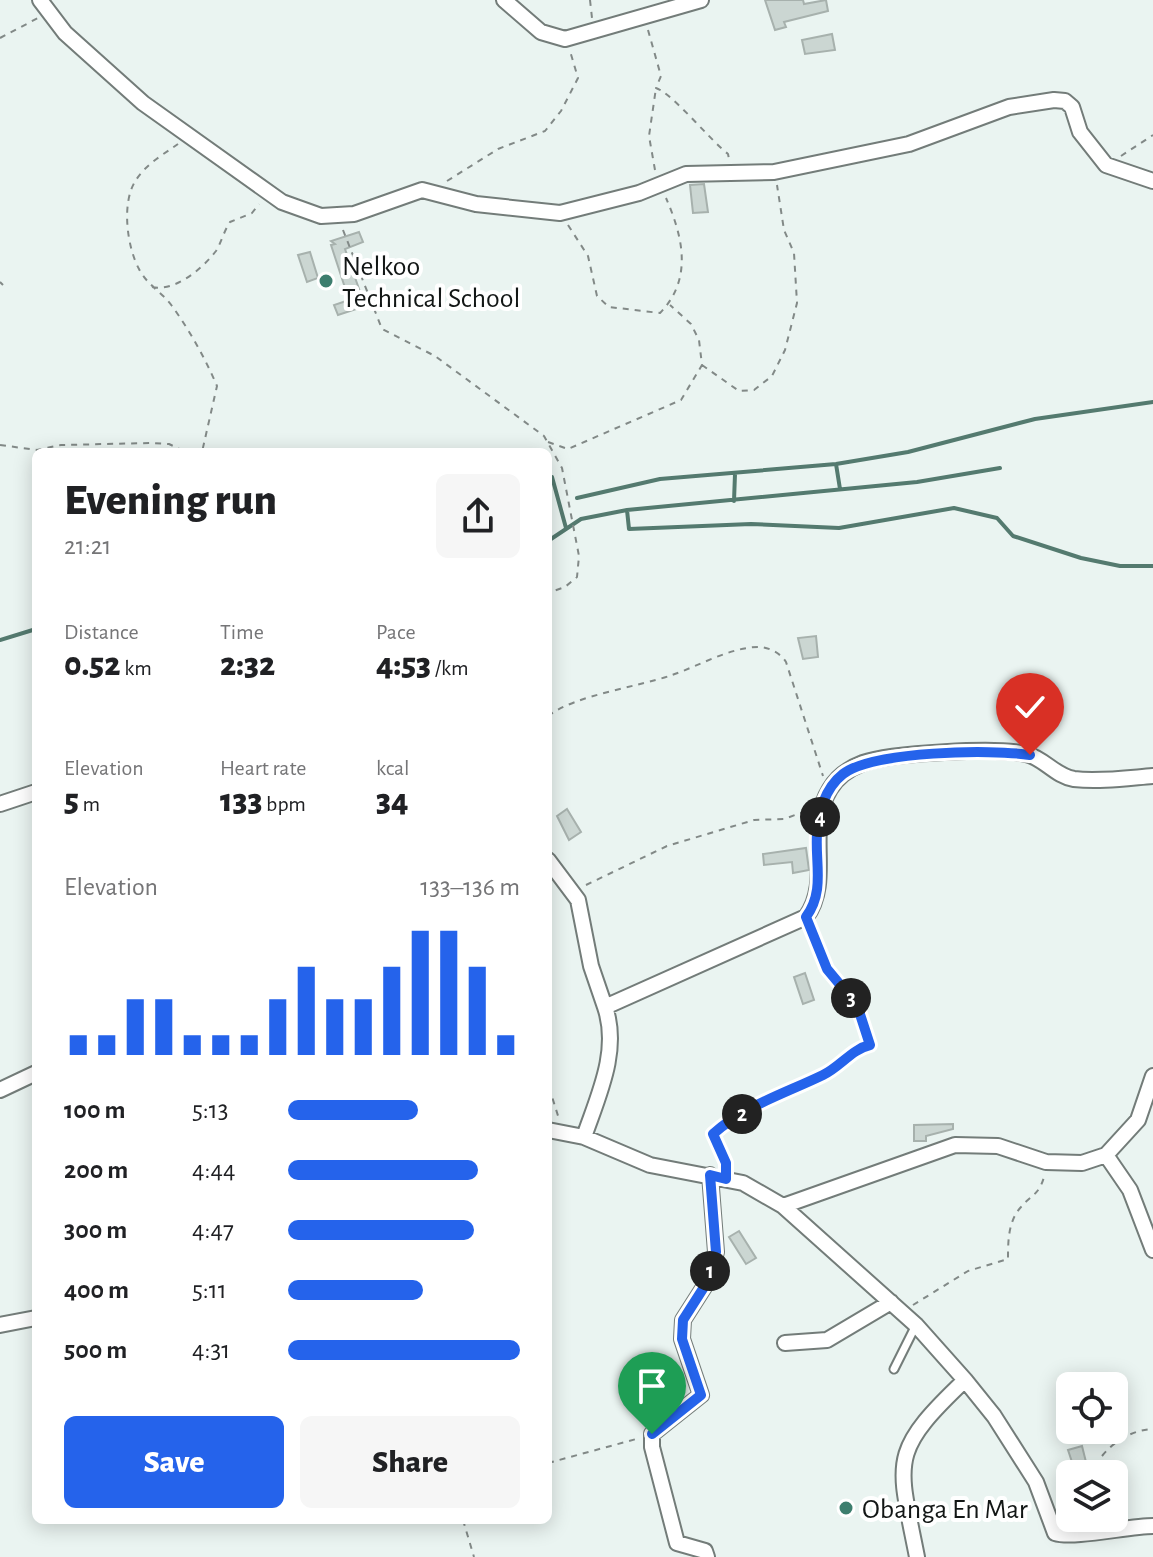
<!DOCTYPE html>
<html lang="en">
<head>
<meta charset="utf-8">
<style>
  :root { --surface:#fff; --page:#f6f6f6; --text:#202124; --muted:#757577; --accent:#2563eb }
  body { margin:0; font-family:"Alegreya Sans",sans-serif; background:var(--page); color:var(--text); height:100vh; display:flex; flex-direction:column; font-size:30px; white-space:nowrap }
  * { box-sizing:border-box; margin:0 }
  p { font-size:26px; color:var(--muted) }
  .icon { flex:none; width:44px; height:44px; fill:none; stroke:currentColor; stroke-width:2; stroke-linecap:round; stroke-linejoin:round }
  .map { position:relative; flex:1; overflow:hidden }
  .sheet { position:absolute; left:32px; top:448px; width:520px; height:1076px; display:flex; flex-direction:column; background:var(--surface); border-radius:12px; box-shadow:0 4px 20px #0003 }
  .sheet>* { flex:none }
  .buttons { position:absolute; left:1056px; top:1372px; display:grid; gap:16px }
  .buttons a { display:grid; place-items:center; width:72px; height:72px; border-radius:12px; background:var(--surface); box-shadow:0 4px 20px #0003; font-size:40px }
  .pin { position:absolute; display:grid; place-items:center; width:68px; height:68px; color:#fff; margin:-82px -34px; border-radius:50% 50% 50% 0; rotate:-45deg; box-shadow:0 0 8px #0007 }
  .pin .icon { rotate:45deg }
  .km { position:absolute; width:40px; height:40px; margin:-20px; border-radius:50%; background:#222; color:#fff; font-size:22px; line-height:40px; text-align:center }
  .round { display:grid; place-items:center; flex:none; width:84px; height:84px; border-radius:12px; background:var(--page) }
  .head { display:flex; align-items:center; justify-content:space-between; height:136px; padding:0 32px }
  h1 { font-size:44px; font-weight:800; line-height:60px }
  .stats { display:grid; grid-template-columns:repeat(3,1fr); gap:12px; height:136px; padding:8px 32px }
  .stats div { display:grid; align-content:center }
  .stats b { font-size:34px; font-weight:800 }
  .stats small { font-size:22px; font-weight:400 }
  .stats p { font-size:22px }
  .chart { height:224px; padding:16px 32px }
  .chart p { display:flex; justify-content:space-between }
  .chart svg { width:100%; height:144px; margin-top:8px; stroke:var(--accent); stroke-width:6 }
  .button { display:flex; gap:16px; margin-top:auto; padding:16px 32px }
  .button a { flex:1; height:92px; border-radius:12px; background:var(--accent); color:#fff; font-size:32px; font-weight:800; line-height:92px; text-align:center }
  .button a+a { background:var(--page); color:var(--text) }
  ul { padding:0 32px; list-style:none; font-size:26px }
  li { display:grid; grid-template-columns:128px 96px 1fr; align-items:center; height:60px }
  li i { height:20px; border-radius:10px; background:var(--accent) }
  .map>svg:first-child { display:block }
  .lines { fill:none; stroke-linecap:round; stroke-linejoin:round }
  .stream { stroke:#547a6f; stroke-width:4 }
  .building { fill:#cbd6d2; stroke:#a7b1ad; stroke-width:2 }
  .service-casing { stroke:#737c79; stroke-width:11 }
  .minor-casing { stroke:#737c79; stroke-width:18 }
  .path { stroke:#828987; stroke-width:2; stroke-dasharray:6 6; stroke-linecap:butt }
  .service { stroke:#fff; stroke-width:7 }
  .minor { stroke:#fff; stroke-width:14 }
  .route-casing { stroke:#fff; stroke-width:16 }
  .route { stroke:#2563eb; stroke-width:10 }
  .poi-dot { fill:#3d7e6e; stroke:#fff; stroke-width:3 }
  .labels { text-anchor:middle; stroke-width:8; stroke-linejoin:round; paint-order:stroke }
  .poi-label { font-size:28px; fill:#121615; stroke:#fff; text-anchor:start }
</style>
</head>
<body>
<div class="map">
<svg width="1153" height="1557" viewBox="0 0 1153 1557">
  <rect width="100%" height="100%" fill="#eaf4f1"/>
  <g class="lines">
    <!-- stream -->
    <path class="stream" d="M 836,464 L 840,489
      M 548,477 L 552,477 L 566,528
      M 577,498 L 660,479 L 836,464 L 908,452 L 1035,419 L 1153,402
      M 734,501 L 735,474
      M 627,510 L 629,529 L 751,524 L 839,528 L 954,508 L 997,518 L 1013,536 L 1081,558 L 1120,566 L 1153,566
      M 548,541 L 581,519 L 627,510 L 917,482 L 1000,468
      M 0,640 L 36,629"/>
  </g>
  <!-- building -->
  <path class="building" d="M 765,0 L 803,0 L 804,4 L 826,0 L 828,11 L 784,22 L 786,27 L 775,30 Z
    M 832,34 L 835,50 L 805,54 L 802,40 Z
    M 704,184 L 708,212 L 693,213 L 690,185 Z
    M 359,232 L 363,242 L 345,249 L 365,306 L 338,315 L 334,305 L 349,300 L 331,245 L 335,244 L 331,241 Z
    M 310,252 L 318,278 L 307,282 L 298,255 Z
    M 816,636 L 818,657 L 803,659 L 798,638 Z
    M 567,809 L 581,832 L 569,840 L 557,816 Z
    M 806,848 L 809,870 L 793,873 L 792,862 L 764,865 L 763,854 Z
    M 805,973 L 814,1000 L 803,1004 L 794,977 Z
    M 953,1124 L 953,1129 L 926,1136 L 926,1141 L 914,1141 L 914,1125 Z
    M 739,1231 L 756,1258 L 746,1264 L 729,1237 Z
    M 1082,1446 L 1089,1474 L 1076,1474 L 1068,1450 Z"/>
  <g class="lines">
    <!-- service casing -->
    <g class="service-casing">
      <path id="service" d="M 894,1369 L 916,1325"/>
    </g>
    <!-- minor casing -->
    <g class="minor-casing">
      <path id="minor" d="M 40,0 L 65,33 L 143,103 L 282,202 L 321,216 L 354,214 L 422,190 L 476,204 L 560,213 L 639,193 L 686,174 L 774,172 L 909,144 L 1009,107 L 1054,100 L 1065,101 L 1072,107 L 1080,132 L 1106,165 L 1153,181
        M 504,0 L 541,32 L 565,39 L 701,0
        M 0,804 L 36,792
        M 548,860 L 578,900 L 591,966 L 605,1007
        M 0,1090 L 36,1073
        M 548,1130 L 584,1137 L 650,1165 L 743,1183 L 783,1206 L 916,1325 L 965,1380 L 994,1416 L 1036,1482 L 1055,1533 C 1073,1539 1129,1526 1153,1526
        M 584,1137 C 598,1096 620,1051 605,1007 L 806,917 C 833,880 805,829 830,789 C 837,777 850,768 863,763 C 890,753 998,747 1026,754 C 1044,758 1055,776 1074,779 C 1099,782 1128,778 1153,776
        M 1106,1155 L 1130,1190 L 1153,1250
        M 783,1206 L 955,1145 L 998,1146 L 1046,1162 L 1082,1163 L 1106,1155 L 1138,1120 L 1153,1076
        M 0,1325 L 36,1318
        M 785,1343 L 827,1340 L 891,1302
        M 707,1557 L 705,1551 L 677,1543 L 652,1447 L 652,1434 L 701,1395 L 682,1339 L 683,1320 L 706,1284 L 716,1252 L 710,1175
        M 917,1557 C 898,1460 888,1453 965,1380"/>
    </g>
    <!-- path -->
    <path class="path" d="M 590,0 L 592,18
      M 648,30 L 661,76 L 656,88 C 673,94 709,139 728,154 L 729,159
      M 0,38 L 38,18
      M 178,144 C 164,154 146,164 136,180 C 121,202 127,247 139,269 C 147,285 162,292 172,306 C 190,331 205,358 217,386 L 202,452
      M 1121,156 L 1153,135
      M 655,170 L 649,136 L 656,88
      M 447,181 L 498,149 L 545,131 L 561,111 L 578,78 L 570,51
      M 568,225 L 588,256 L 597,296 L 609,307 L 660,313 C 693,279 683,237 666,198
      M 343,230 L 382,329 L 435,356 L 544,436 L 562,468 L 579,556 L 577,577 L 565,587 L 548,593
      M 0,282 L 3,285
      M 152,287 C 175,292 202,269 216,251 C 221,243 224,231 230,222 L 252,213 L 259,204
      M 702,365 L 739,391 L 754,390 L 772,376 L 785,350 L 797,303 L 794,253 L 784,230 L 777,185
      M 548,442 L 568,449 L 681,400 L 702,365 L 699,340 L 691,324 L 670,305
      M 0,445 L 37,450 L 61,445 L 152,443 L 169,444 L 186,452
      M 548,716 C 575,695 638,687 672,675 C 699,666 732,646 761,647 C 771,648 781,654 786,662 L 823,776
      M 586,885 L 667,846 L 754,820 L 784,819 L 809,810
      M 549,1087 L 559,1119
      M 726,1165 L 713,1134 C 744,1106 786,1093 823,1075 C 840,1067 852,1049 870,1045 L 857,1005 L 827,969 L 811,928
      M 913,1305 L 968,1271 L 1008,1259 C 1008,1242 1008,1221 1021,1207 C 1031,1195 1039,1195 1044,1177
      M 1102,1456 C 1115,1440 1133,1430 1153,1429
      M 548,1463 L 640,1438
      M 463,1520 L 474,1557"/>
    <!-- service -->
    <use href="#service" class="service"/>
    <!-- minor -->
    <use href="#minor" class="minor"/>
  </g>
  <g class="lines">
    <!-- route casing -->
    <g class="route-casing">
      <path id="route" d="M 652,1434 L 701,1395 L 682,1339 L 683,1320 L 706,1284 L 716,1252 L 710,1175 L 726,1179 L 726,1163 L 713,1134 C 744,1106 786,1093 823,1075 C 840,1067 852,1049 870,1045 L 857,1005 L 827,969 L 806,917 C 825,891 815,864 817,834 C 818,813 825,788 843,774 C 873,751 991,749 1030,755"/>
    </g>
    <!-- route -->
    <use href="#route" class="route"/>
  </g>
  <!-- markers -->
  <g class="poi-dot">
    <circle cx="326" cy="281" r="8"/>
    <circle cx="846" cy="1508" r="8"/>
  </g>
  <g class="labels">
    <!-- poi labels -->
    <g class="poi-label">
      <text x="342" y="275">Nelkoo<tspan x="342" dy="32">Technical School</tspan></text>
      <text x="862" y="1518">Obanga En Mar</text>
    </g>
  </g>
</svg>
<div class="buttons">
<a><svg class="icon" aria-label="locate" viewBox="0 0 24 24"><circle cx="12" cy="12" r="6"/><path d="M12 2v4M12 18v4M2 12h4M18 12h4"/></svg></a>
<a><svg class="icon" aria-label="layers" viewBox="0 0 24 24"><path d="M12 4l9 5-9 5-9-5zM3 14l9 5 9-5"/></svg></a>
</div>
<div class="pin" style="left:652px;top:1434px;background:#1e9e55"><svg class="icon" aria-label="arrive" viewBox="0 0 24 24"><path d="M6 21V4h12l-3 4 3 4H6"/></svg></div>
<div class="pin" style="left:1030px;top:755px;background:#d93025"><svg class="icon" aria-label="check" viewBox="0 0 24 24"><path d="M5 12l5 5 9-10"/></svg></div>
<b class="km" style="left:710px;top:1271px">1</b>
<b class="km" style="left:742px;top:1114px">2</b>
<b class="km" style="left:851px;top:998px">3</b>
<b class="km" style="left:820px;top:817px">4</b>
<section class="sheet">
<div class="head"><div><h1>Evening run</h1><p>21:21</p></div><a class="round"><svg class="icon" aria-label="share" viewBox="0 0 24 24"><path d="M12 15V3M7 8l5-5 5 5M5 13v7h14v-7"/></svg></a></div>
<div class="stats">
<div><p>Distance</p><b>0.52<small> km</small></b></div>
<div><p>Time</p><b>2:32</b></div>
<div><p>Pace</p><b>4:53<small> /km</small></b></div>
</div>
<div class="stats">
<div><p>Elevation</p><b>5<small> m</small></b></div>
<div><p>Heart rate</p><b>133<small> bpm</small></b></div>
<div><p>kcal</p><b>34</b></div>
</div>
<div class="chart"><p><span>Elevation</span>133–136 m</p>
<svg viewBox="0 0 160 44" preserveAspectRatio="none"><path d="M5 44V38M15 44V38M25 44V27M35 44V27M45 44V38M55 44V38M65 44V38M75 44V27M85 44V17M95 44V27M105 44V27M115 44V17M125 44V6M135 44V6M145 44V17M155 44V38"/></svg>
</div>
<ul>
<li><b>100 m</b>5:13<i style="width:56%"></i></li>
<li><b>200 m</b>4:44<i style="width:82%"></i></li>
<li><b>300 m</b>4:47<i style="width:80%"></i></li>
<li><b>400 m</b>5:11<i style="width:58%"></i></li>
<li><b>500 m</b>4:31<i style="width:100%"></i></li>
</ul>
<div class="button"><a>Save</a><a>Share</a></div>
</section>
</div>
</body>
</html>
